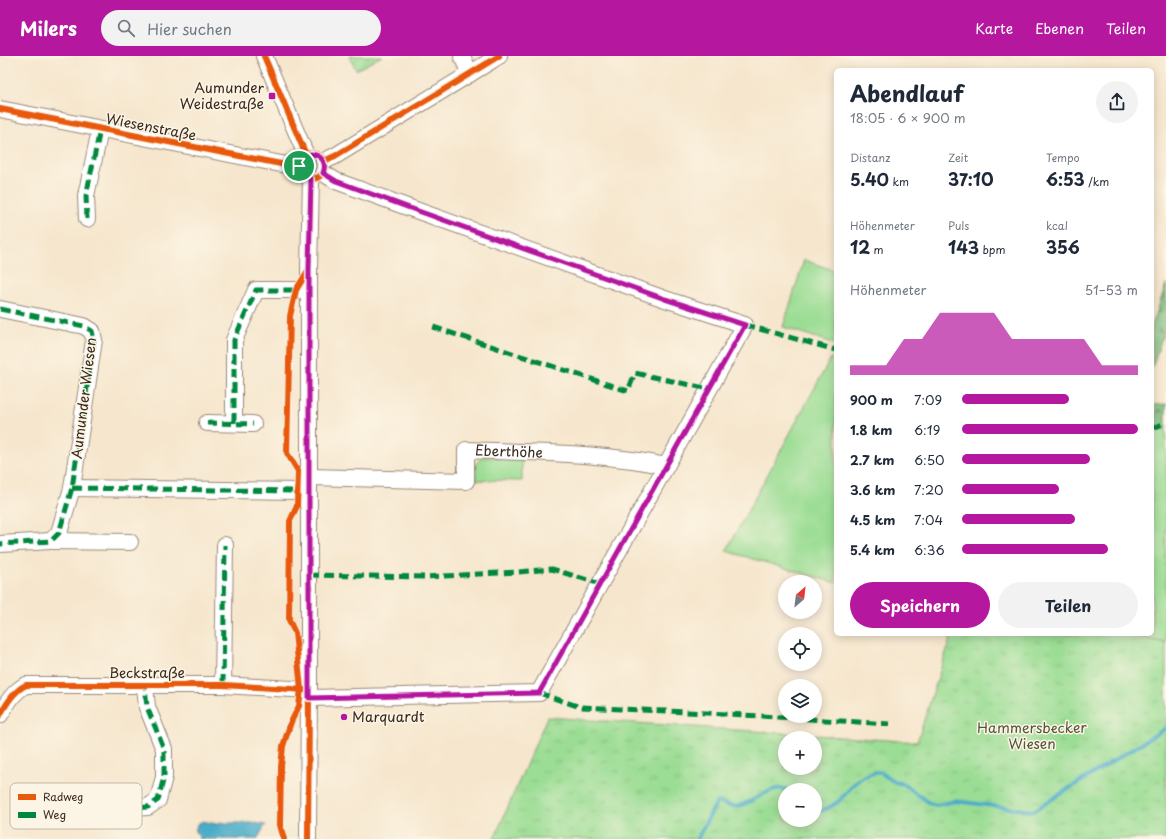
<!DOCTYPE html>
<html lang="de">
<head>
<meta charset="utf-8">
<style>
  :root { --surface:#fff; --page:#f2f2f3; --text:#1f2937; --muted:#747a83; --accent:#b5179e }
  body { margin:0; font-family:"Playpen Sans",sans-serif; background:var(--page); color:var(--text); height:100vh; display:flex; flex-direction:column; font-size:15px; white-space:nowrap }
  * { box-sizing:border-box; margin:0 }
  p { font-size:13px; color:var(--muted) }
  .icon { flex:none; width:22px; height:22px; fill:none; stroke:currentColor; stroke-width:2; stroke-linecap:round; stroke-linejoin:round }
  .map { position:relative; flex:1; overflow:hidden }
  .sheet { position:absolute; left:834px; top:12px; width:320px; height:568px; display:flex; flex-direction:column; background:var(--surface); border-radius:6px; box-shadow:0 2px 10px #0003 }
  .sheet>* { flex:none }
  .needle { width:26px; rotate:28deg }
  .fabs { position:absolute; left:778px; top:519px; display:grid; gap:8px }
  .fabs a { display:grid; place-items:center; width:44px; height:44px; border-radius:50%; background:var(--surface); box-shadow:0 2px 10px #0003; font-size:20px }
  .pin { position:absolute; display:grid; place-items:center; width:34px; height:34px; color:#fff; margin:-17px; border:2px solid #fff; border-radius:50%; box-shadow:0 1px 4px #0007 }
  .round { display:grid; place-items:center; flex:none; width:42px; height:42px; border-radius:21px; background:var(--page) }
  .overview { display:flex; align-items:center; justify-content:space-between; height:68px; padding:0 16px }
  h1 { font-size:22px; font-weight:700; line-height:30px }
  .stats { display:grid; grid-template-columns:repeat(3,1fr); gap:6px; height:68px; padding:4px 16px }
  .stats div { display:grid; align-content:center }
  .stats b { font-size:17px; font-weight:700 }
  .stats small { font-size:11px; font-weight:400 }
  .stats p { font-size:11px }
  .chart { height:112px; padding:8px 16px }
  .chart p { display:flex; justify-content:space-between }
  .chart svg { width:100%; height:72px; margin-top:4px; fill:var(--accent); opacity:.7 }
  .primary-button { display:flex; gap:8px; margin-top:auto; padding:8px 16px }
  .primary-button a { flex:1; height:46px; border-radius:24px; background:var(--accent); color:#fff; font-size:16px; font-weight:700; line-height:46px; text-align:center }
  .primary-button a+a { background:var(--page); color:var(--text) }
  ul { padding:0 16px; list-style:none; font-size:13px }
  li { display:grid; grid-template-columns:64px 48px 1fr; align-items:center; height:30px }
  li i { height:10px; border-radius:5px; background:var(--accent) }
  header { display:flex; align-items:center; gap:24px; box-sizing:border-box; height:56px; padding:0 20px; background:var(--accent); color:#fff }
  header strong { font-size:19px }
  nav { display:flex; gap:22px; margin-inline-start:auto; font-size:14px }
  .search { width:280px; height:36px; background:var(--page); display:flex; align-items:center; gap:10px; box-sizing:border-box; padding:0 14px; border-radius:22px; color:var(--muted); font-size:15px }
  .map>svg:first-child { display:block }
  .grass { fill:#9bdd94; stroke:#6b8459 }
  .forest { fill:url(#forest-firs); stroke:#5c734e }
  .park { fill:url(#park-tufts); stroke:#6b8459; fill-rule:evenodd }
  .garden { fill:url(#garden-furrows); stroke:#6b8459 }
  .water { fill:#49acc8; stroke:#426b73 }
  .lines { fill:none; stroke-linecap:round; stroke-linejoin:round }
  .stream { stroke:#49acc8; stroke-width:4 }
  .minor-casing { stroke:#988876; stroke-width:18 }
  .minor { stroke:#fff; stroke-width:16 }
  .quiet { stroke:#00873e; stroke-width:5; stroke-dasharray:10 5; stroke-linecap:butt }
  .cycleway-casing { stroke:#fcf5e5; stroke-width:8 }
  .cycleway { stroke:#e8590c; stroke-width:6 }
  .route-casing { stroke:#fff; stroke-width:8 }
  .route { stroke:#b5179e; stroke-width:5 }
  .poi-dot { fill:#b5179e; stroke:#fcf5e5; stroke-width:1.5 }
  .labels { text-anchor:middle; stroke-width:3; stroke-linejoin:round; paint-order:stroke }
  .poi-label { font-size:14px; fill:#3b2a1e; stroke:#fcf5e5; text-anchor:end }
  .street-label { font-size:14px; fill:#3b2a1e; stroke:#fcf5e5 }
  .park-label { font-size:14px; fill:#53573c; stroke:#fcf5e5 }
  .key { fill:#fcf5e5; stroke:#c2b8a9; stroke-width:1 }
  .key-label { font-size:11px; fill:#3b2a1e }
</style>
</head>
<body>
<header>
<strong>Milers</strong>
<div class="search"><svg class="icon" aria-label="search" viewBox="0 0 24 24"><circle cx="10" cy="10" r="6"/><path d="M15 15l6 6"/></svg>Hier suchen</div>
<nav><a>Karte</a><a>Ebenen</a><a>Teilen</a></nav>
</header>
<div class="map">
<svg width="1166" height="783" viewBox="0 0 1166 783">
  <defs>
    <pattern id="forest-firs" width="22" height="20" patternUnits="userSpaceOnUse"><rect width="22" height="20" fill="#7cbc7e"/><path d="M5 1l3.5 6h-7zM16 11l3.5 6h-7z" fill="#679967"/></pattern>
    <pattern id="park-tufts" width="24" height="20" patternUnits="userSpaceOnUse"><rect width="24" height="20" fill="#9bdd94"/><path d="M3 7l-1-3M5 7V3M7 7l1-3M15 17l-1-3M17 17v-4M19 17l1-3" fill="none" stroke="#86be7f"/></pattern>
    <pattern id="garden-furrows" width="10" height="10" patternUnits="userSpaceOnUse"><rect width="10" height="10" fill="#9bdd94"/><path d="M-1 1l2-2M0 10L10 0M9 11l2-2" fill="none" stroke="#86be7f"/></pattern>
  </defs>
  <rect width="100%" height="100%" fill="#fcf5e5"/>
  <filter id="ink" filterUnits="userSpaceOnUse"><feTurbulence type="fractalNoise" baseFrequency=".025" numOctaves="2"/><feDisplacementMap in="SourceGraphic" scale="8" xChannelSelector="R" yChannelSelector="G"/><feConvolveMatrix kernelMatrix="1 2 1 2 8 2 1 2 1" color-interpolation-filters="sRGB"/></filter>
  <filter id="wash" filterUnits="userSpaceOnUse"><feTurbulence type="fractalNoise" baseFrequency=".012" numOctaves="4" result="noise"/><feDisplacementMap in="SourceGraphic" scale="16" xChannelSelector="R" yChannelSelector="G"/><feGaussianBlur stdDeviation="0.9" result="paint"/><feColorMatrix in="noise" values="0 0 0 0 0 0 0 0 0 0 0 0 0 0 0 0 0 1.4 0 .05"/><feComposite in="paint" operator="in"/></filter>
  <g filter="url(#wash)">
    <rect width="100%" height="100%" fill="#f6e6cd"/>
    <!-- grass -->
    <path class="grass" d="M 804,204 L 836,215 L 836,288 L 783,271 Z
      M 831,302 L 836,303 L 836,527 L 726,495 Z
      M 1166,372 L 1166,587 L 1124,578 L 1152,578 L 1152,375 Z
      M 482,401 L 522,402 L 522,425 L 476,424 L 476,407 Z"/>
    <!-- forest -->
    <path class="forest" d="M 1166,228 L 1166,270 L 1152,312 L 1152,270 Z
      M 1166,348 L 1166,372 L 1152,375 L 1152,349 Z"/>
    <!-- park -->
    <path class="park" d="M 952,578 L 1121,578 L 1166,587 L 1166,783 L 494,783 L 547,661 L 917,686 ZM 785,682 L 815,682 L 815,712 L 785,712 ZM 785,734 L 815,734 L 815,764 L 785,764 Z"/>
    <!-- garden -->
    <path class="garden" d="M 349,0 L 382,0 L 356,14 Z"/>
    <!-- water -->
    <path class="water" d="M 203,765 L 216,768 L 221,766 L 225,767 L 253,767 L 266,769 C 262,773 261,778 257,783 L 199,783 L 198,778 L 195,776 L 197,768 Z"/>
    <g class="lines">
      <!-- stream -->
      <path class="stream" d="M 815,757 L 828,752 L 838,746 L 856,726 L 864,720 L 876,716 L 881,717 L 895,726 L 904,728 L 929,747 L 937,749 L 955,745 L 1033,755 L 1166,672
        M 697,783 L 717,746 C 724,747 730,752 738,750 C 755,747 771,727 789,734"/>
    </g>
  </g>
  <g filter="url(#ink)">
    <g class="lines">
      <!-- minor casing -->
      <g class="minor-casing">
        <g id="minor">
          <path d="M 264,0 L 306,99"/>
          <path d="M 462,0 L 470,18"/>
          <path d="M 0,53 L 281,108 L 299,110"/>
          <path d="M 324,105 L 335,100 L 499,0"/>
          <path d="M 87,163 L 86,140 L 100,74"/>
          <path d="M 0,253 L 84,270 L 92,275 L 94,284 L 72,432 L 59,477 L 51,485 L 0,488"/>
          <path d="M 207,367 L 253,368"/>
          <path d="M 234,367 L 234,284 L 256,234 L 296,234 L 309,235"/>
          <path id="s1" d="M 309,421 L 466,425 L 466,394 C 533,397 600,396 666,410"/>
          <path d="M 72,432 L 298,435 L 309,434"/>
          <path d="M 51,485 L 130,486"/>
          <path d="M 223,629 L 225,489"/>
          <path d="M 309,642 L 539,637 L 745,269 L 665,243 L 407,151 L 336,125 L 323,117"/>
          <path d="M 0,659 C 7,647 14,635 26,629 L 223,629 L 309,634"/>
          <path d="M 95,754 L 148,751 L 158,744 L 164,721 L 164,693 L 147,651 L 145,630"/>
          <path d="M 308,783 L 309,634 L 309,213 L 311,123"/>
        </g>
      </g>
      <!-- minor -->
      <use href="#minor" class="minor"/>
      <!-- quiet -->
      <path class="quiet" d="M 87,163 L 86,140 L 100,74
        M 0,253 L 84,270 L 92,275 L 94,284 L 72,432 L 59,477 L 51,485 L 0,488
        M 745,269 L 836,294
        M 433,271 L 628,335 L 635,317 L 709,333
        M 207,367 L 253,368
        M 234,367 L 234,284 L 256,234 L 298,234
        M 1152,372 L 1166,367
        M 72,432 L 300,435
        M 309,519 L 424,521 L 518,516 L 552,513 L 600,528
        M 223,629 L 225,489
        M 539,637 L 580,651 L 728,658 L 890,668
        M 95,754 L 148,751 L 158,744 L 164,721 L 164,693 L 147,651 L 145,630"/>
      <!-- cycleway casing -->
      <g class="cycleway-casing">
        <path id="cycleway" d="M 264,0 L 306,99
          M 0,53 L 281,108 L 299,110
          M299 110a13 13 0 1 1 26 0a13 13 0 1 1-26 0Z
          M 324,105 L 335,100 L 499,0
          M 0,659 C 7,647 14,635 26,629 L 223,629 L 307,634
          M 284,783 L 280,769 L 281,711 L 283,690 L 291,666 L 299,650 L 301,633 L 295,577 L 289,564 L 290,465 L 297,450 L 298,415 L 287,397 L 290,260 L 296,234 L 309,213
          M 308,783 L 309,634 L 309,213 L 311,123"/>
      </g>
      <!-- cycleway -->
      <use href="#cycleway" class="cycleway"/>
    </g>
  </g>
  <g class="lines" filter="url(#ink)">
    <!-- route casing -->
    <g class="route-casing">
      <path id="route" d="M 311,98 C 322,99 327,107 323,117 L 336,125 L 407,151 L 665,243 L 745,269 L 539,637 L 309,642 L 309,213 L 311,123 C 300,121 296,111 302,101 Z"/>
    </g>
    <!-- route -->
    <use href="#route" class="route"/>
  </g>
  <!-- markers -->
  <g class="poi-dot">
    <rect x="268" y="36" width="8" height="8" rx="2"/>
    <circle cx="344" cy="661" r="4"/>
  </g>
  <g class="labels">
    <!-- poi labels -->
    <g class="poi-label">
      <text x="264" y="37">Aumunder<tspan x="264" dy="16">Weidestraße</tspan></text>
      <text x="352" y="666" text-anchor="start">Marquardt</text>
    </g>
    <!-- street labels -->
    <g class="street-label">
      <text transform="translate(151 71) rotate(11)" y="5">Wiesenstraße</text>
      <text transform="translate(84 342) rotate(-83)" y="5">Aumunder Wiesen</text>
      <text dy="5" stroke="none"><textPath href="#s1" startOffset="231">Eberthöhe</textPath></text>
      <text x="147" y="622">Beckstraße</text>
    </g>
    <!-- park labels -->
    <g class="park-label">
      <text x="1032" y="677">Hammersbecker<tspan x="1032" dy="16">Wiesen</tspan></text>
    </g>
  </g>
  <!-- legend -->
  <rect x="10" y="727" width="132" height="46" rx="6" class="key"/>
  <rect x="18" y="738" width="18" height="6" fill="#e8590c"/>
  <rect x="18" y="756" width="18" height="6" fill="#00873e"/>
  <g class="key-label">
    <text x="43" y="745">Radweg</text>
    <text x="43" y="763">Weg</text>
  </g>
</svg>
<div class="fabs">
<a><svg class="needle" viewBox="-14 -14 28 28"><path d="M0-13l5 13h-10z" fill="#e53935"/><path d="M0 13l5-13h-10z" fill="#747a83"/></svg></a>
<a><svg class="icon" aria-label="locate" viewBox="0 0 24 24"><circle cx="12" cy="12" r="6"/><path d="M12 2v4M12 18v4M2 12h4M18 12h4"/></svg></a>
<a><svg class="icon" aria-label="layers" viewBox="0 0 24 24"><path d="M12 4l9 5-9 5-9-5zM3 14l9 5 9-5"/></svg></a>
<a>+</a>
<a>−</a>
</div>
<div class="pin" style="left:299px;top:110px;background:#1e9e55"><svg class="icon" aria-label="arrive" viewBox="0 0 24 24"><path d="M6 21V4h12l-3 4 3 4H6"/></svg></div>
<section class="sheet">
<div class="overview"><div><h1>Abendlauf</h1><p>18:05 · 6 × 900 m</p></div><a class="round"><svg class="icon" aria-label="share" viewBox="0 0 24 24"><path d="M12 15V3M7 8l5-5 5 5M5 13v7h14v-7"/></svg></a></div>
<div class="stats">
<div><p>Distanz</p><b>5.40<small> km</small></b></div>
<div><p>Zeit</p><b>37:10</b></div>
<div><p>Tempo</p><b>6:53<small> /km</small></b></div>
</div>
<div class="stats">
<div><p>Höhenmeter</p><b>12<small> m</small></b></div>
<div><p>Puls</p><b>143<small> bpm</small></b></div>
<div><p>kcal</p><b>356</b></div>
</div>
<div class="chart"><p><span>Höhenmeter</span>51–53 m</p>
<svg viewBox="0 0 160 44" preserveAspectRatio="none"><path d="M0 44V38L10 38L20 38L30 22L40 22L50 6L60 6L70 6L80 6L90 22L100 22L110 22L120 22L130 22L140 38L150 38L160 38V44z"/></svg>
</div>
<ul>
<li><b>900 m</b>7:09<i style="width:61%"></i></li>
<li><b>1.8 km</b>6:19<i style="width:100%"></i></li>
<li><b>2.7 km</b>6:50<i style="width:73%"></i></li>
<li><b>3.6 km</b>7:20<i style="width:55%"></i></li>
<li><b>4.5 km</b>7:04<i style="width:64%"></i></li>
<li><b>5.4 km</b>6:36<i style="width:83%"></i></li>
</ul>
<div class="primary-button"><a>Speichern</a><a>Teilen</a></div>
</section>
</div>
</body>
</html>
